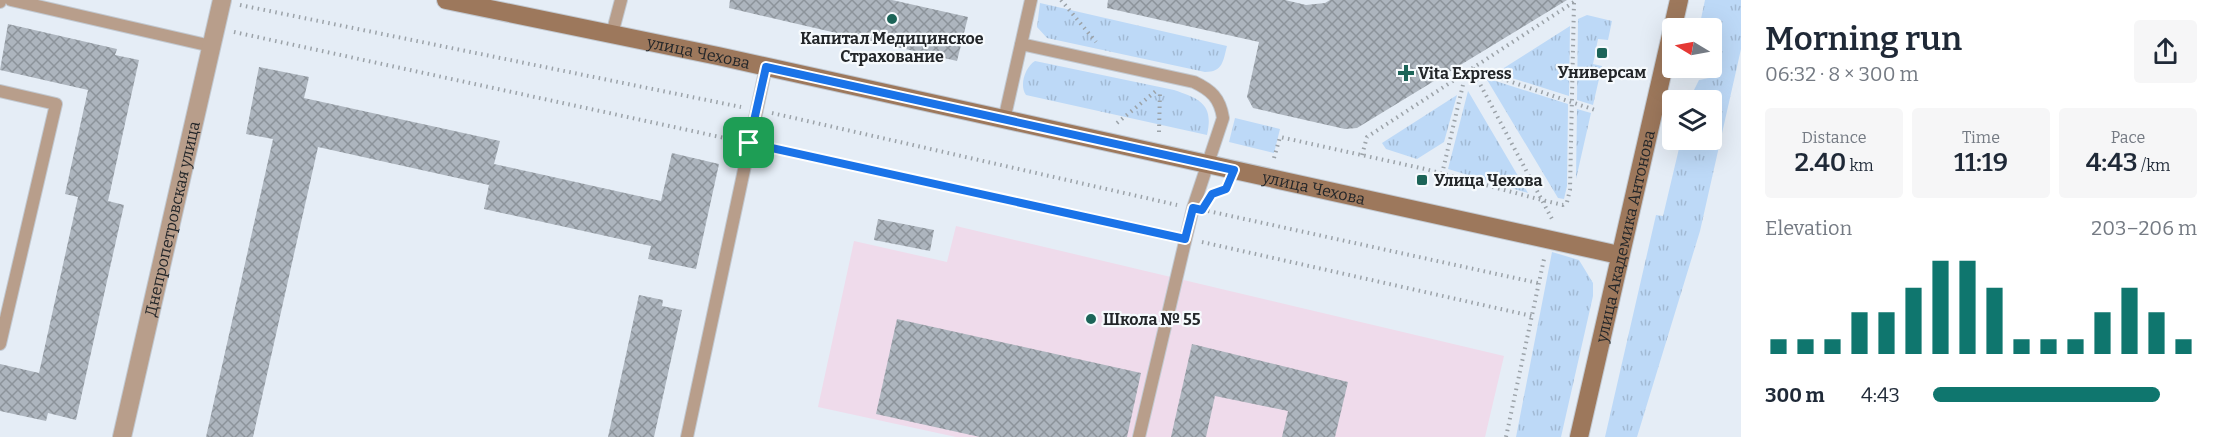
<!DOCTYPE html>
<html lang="en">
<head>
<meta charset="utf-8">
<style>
  :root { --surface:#fff; --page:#f6f6f7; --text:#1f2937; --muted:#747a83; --accent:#0f766e }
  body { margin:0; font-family:Bitter,serif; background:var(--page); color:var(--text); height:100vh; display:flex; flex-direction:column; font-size:22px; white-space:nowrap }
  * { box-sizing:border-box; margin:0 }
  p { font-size:20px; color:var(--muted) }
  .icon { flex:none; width:33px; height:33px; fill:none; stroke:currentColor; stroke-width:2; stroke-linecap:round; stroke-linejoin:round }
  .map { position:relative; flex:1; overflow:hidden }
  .side { display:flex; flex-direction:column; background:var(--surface); width:480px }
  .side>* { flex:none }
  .needle { width:39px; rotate:280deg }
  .fabs { position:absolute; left:1662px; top:18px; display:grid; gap:12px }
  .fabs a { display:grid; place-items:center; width:60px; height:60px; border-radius:6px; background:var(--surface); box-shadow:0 6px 24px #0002; font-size:30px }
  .pin { position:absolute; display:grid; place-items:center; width:51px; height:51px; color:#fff; margin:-26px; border-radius:12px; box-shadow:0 3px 9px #0006 }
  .round { display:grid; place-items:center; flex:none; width:63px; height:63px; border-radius:6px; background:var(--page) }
  .headline { display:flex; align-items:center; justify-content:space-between; height:102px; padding:0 24px }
  h1 { font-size:33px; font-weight:600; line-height:45px }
  .figures { display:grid; grid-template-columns:repeat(3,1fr); gap:9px; height:102px; padding:6px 24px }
  .figures div { display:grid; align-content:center; border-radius:6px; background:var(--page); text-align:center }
  .figures b { font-size:26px; font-weight:600 }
  .figures small { font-size:16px; font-weight:400 }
  .figures p { font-size:16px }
  .chart { height:168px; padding:12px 24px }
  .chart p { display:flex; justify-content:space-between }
  .chart svg { width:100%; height:108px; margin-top:6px; stroke:var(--accent); stroke-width:6 }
  ul { padding:0 24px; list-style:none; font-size:20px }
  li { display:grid; grid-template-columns:96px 72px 1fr; align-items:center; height:45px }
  li i { height:15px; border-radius:8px; background:var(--accent) }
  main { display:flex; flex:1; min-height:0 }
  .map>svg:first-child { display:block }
  .education { fill:#efdbeb }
  .grass { fill:url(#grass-tufts) }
  .building { fill:url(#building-cross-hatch) }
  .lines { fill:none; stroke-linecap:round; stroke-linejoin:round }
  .lane-casing { stroke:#c2c9d1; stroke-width:14 }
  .street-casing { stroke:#c2c9d1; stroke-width:20 }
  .secondary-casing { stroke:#c2c9d1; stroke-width:20 }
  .path { stroke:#9ca3a9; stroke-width:4; stroke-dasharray:1.5 4.5; stroke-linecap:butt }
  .lane { stroke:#b89e8b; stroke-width:12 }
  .street { stroke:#b89e8b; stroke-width:18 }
  .secondary { stroke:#9d785c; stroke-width:18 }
  .route-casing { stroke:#fff; stroke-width:12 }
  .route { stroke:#1a73e8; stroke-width:8 }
  .poi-dot { fill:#1c6458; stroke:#f6fafd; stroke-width:2 }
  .labels { text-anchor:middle; stroke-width:4.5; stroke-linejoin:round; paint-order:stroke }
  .poi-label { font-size:16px; font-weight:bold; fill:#232629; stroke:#f6fafd; text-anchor:start }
  .street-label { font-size:16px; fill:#232629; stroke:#f6fafd }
</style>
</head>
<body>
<main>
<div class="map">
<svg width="1741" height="437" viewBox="0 0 1741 437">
  <defs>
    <pattern id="grass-tufts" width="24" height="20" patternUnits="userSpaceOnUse" patternTransform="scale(1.5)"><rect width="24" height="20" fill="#bdd9f7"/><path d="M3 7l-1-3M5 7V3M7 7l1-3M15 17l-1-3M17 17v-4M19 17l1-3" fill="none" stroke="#a2bad4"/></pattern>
    <pattern id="building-cross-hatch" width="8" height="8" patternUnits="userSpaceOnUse" patternTransform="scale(1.5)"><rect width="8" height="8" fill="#adb5be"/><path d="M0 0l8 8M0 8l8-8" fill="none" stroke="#8c939a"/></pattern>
  </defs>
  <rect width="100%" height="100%" fill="#e5edf6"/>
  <!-- education -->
  <path class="education" d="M 956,226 L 1504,356 L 1485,437 L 956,437 L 818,407 L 854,241 L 947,262 Z"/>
  <!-- grass -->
  <path class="grass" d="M 1705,0 L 1741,0 L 1741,49 L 1700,231 L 1637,437 L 1605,437 L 1656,215 L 1663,216 L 1681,140 L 1712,140 L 1712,100 L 1689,100 L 1699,80 L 1719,76 L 1722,64 L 1712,60 L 1712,28 L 1699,28 Z
    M 1040,3 L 1227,46 C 1223,61 1223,72 1205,72 L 1047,38 L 1037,27 Z
    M 1587,15 L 1612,21 L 1608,40 L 1598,39 L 1593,64 L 1602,66 L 1593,105 L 1577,100 L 1578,19 Z
    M 1570,26 L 1569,96 L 1496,73 Z
    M 1035,61 L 1174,90 C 1200,99 1214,104 1207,135 L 1026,95 C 1019,86 1025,67 1035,61 Z
    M 1486,78 L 1568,104 L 1567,186 L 1564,199 L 1558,198 Z
    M 1468,91 L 1528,193 L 1448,169 Z
    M 1457,95 L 1444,142 L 1417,159 L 1386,149 L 1382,143 Z
    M 1577,109 L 1591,113 L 1576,179 Z
    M 1235,118 L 1280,129 L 1274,153 L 1229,142 Z
    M 1552,252 L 1579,260 L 1593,283 L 1593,296 L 1561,437 L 1516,437 Z"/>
  <!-- building -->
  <path class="building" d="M 730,0 L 892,0 L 968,17 L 957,61 L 729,8 Z
    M 1108,0 L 1285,0 L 1306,5 L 1325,3 L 1330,0 L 1567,0 L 1357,128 L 1345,129 L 1253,108 L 1247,97 L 1259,42 L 1107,8 Z
    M 8,24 L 117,49 L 115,55 L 139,60 L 108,201 L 124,205 L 76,420 L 48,413 L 46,421 L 0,411 L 0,364 L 39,373 L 78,197 L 65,194 L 88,90 L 0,70 Z
    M 259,67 L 309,77 L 304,98 L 500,141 L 494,164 L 661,201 L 672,153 L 719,164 L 696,269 L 648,259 L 651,246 L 484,209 L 489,185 L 318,147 L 253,437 L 206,437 L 273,139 L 246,134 Z
    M 878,219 L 934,230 L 930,251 L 874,240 Z
    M 639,295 L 663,300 L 662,306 L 682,310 L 654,437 L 608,437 Z
    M 897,319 L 1141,373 L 1127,437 L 980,437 L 876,414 Z
    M 1192,344 L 1348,382 L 1335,437 L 1282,437 L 1288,411 L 1215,396 L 1206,437 L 1171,437 Z"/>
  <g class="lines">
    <!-- lane casing -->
    <g class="lane-casing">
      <path id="lane" d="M 11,0 L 211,46
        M 0,2 L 0,0
        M 612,34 L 621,0
        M 1021,44 L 1194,82 C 1211,90 1220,98 1223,118 L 1193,208 L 1139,437
        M 0,91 L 56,104 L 0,344
        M 1004,120 L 1031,0
        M 687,437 L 766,67"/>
    </g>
    <!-- street casing -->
    <g class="street-casing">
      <g id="street">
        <path id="s1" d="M 122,437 L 222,0"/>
      </g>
    </g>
    <!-- secondary casing -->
    <g class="secondary-casing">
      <g id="secondary">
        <path id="s2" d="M 446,0 L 718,56 L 1619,255"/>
        <path id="s3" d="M 1579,437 L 1679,0"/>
      </g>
    </g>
    <!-- path -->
    <path class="path" d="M 1061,0 L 1096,42
      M 240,5 L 741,107
      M 234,32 L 734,140
      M 1472,69 L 1552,219
      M 1473,69 L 1598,111
      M 772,113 L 1177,205
      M 1117,123 L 1156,91
      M 1159,132 L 1160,91
      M 765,147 L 1168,235
      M 1362,155 L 1367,137 L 1577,0
      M 1274,158 L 1280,137 L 1425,169 L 1542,200 L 1563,205 L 1567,202 L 1570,190 L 1574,2
      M 1442,174 L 1466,72
      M 1208,211 L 1538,283
      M 1202,242 L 1532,316
      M 1506,437 L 1544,259"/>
    <!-- lane -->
    <use href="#lane" class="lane"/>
    <!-- street -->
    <use href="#street" class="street"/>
    <!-- secondary -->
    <use href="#secondary" class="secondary"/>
  </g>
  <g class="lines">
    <!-- route casing -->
    <g class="route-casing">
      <path id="route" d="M 766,67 L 1234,170 L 1226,189 L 1212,194 L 1202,210 L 1193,208 L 1185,239 L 749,143 Z"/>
    </g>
    <!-- route -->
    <use href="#route" class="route"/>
  </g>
  <!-- markers -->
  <g class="poi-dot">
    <circle cx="892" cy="19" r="6"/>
    <rect x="1596" y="47" width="12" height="12" rx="3"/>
    <path d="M1403 64h6v6h6v6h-6v6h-6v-6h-6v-6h6z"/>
    <rect x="1416" y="174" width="12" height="12" rx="3"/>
    <circle cx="1091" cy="319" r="6"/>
  </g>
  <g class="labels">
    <!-- poi labels -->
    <g class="poi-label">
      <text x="892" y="44" text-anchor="middle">Капитал Медицинское<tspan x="892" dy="18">Страхование</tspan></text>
      <text x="1602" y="78" text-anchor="middle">Универсам</text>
      <text x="1418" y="79">Vita Express</text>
      <text x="1434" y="186">Улица Чехова</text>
      <text x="1103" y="325">Школа № 55</text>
    </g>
    <!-- street labels -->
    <g class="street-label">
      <text dy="6" stroke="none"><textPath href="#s2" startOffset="258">улица Чехова</textPath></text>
      <text dy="6" stroke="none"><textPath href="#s2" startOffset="888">улица Чехова</textPath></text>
      <text dy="6" stroke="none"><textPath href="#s1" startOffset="224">Днепропетровская улица</textPath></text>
      <text dy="6" stroke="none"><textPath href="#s3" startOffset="206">улица Академика Антонова</textPath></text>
    </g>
  </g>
</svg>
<div class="fabs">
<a><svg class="needle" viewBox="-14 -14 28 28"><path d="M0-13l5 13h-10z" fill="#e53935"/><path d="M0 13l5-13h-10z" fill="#747a83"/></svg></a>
<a><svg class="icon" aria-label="layers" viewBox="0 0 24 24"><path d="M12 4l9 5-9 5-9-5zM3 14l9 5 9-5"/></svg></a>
</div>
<div class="pin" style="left:749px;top:143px;background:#1e9e55"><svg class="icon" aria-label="arrive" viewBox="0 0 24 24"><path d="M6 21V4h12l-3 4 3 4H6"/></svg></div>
</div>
<section class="side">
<div class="headline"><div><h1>Morning run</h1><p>06:32 · 8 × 300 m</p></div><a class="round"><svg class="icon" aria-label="share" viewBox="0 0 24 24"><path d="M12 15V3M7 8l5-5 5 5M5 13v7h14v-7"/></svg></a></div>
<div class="figures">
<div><p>Distance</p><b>2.40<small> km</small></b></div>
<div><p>Time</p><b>11:19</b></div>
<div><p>Pace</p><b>4:43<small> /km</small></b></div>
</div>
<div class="chart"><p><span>Elevation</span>203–206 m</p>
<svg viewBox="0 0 160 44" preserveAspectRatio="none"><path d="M5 44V38M15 44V38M25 44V38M35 44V27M45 44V27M55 44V17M65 44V6M75 44V6M85 44V17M95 44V38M105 44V38M115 44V38M125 44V27M135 44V17M145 44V27M155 44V38"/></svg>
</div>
<ul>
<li><b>300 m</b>4:43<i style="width:86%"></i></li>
</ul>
</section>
</main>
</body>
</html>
